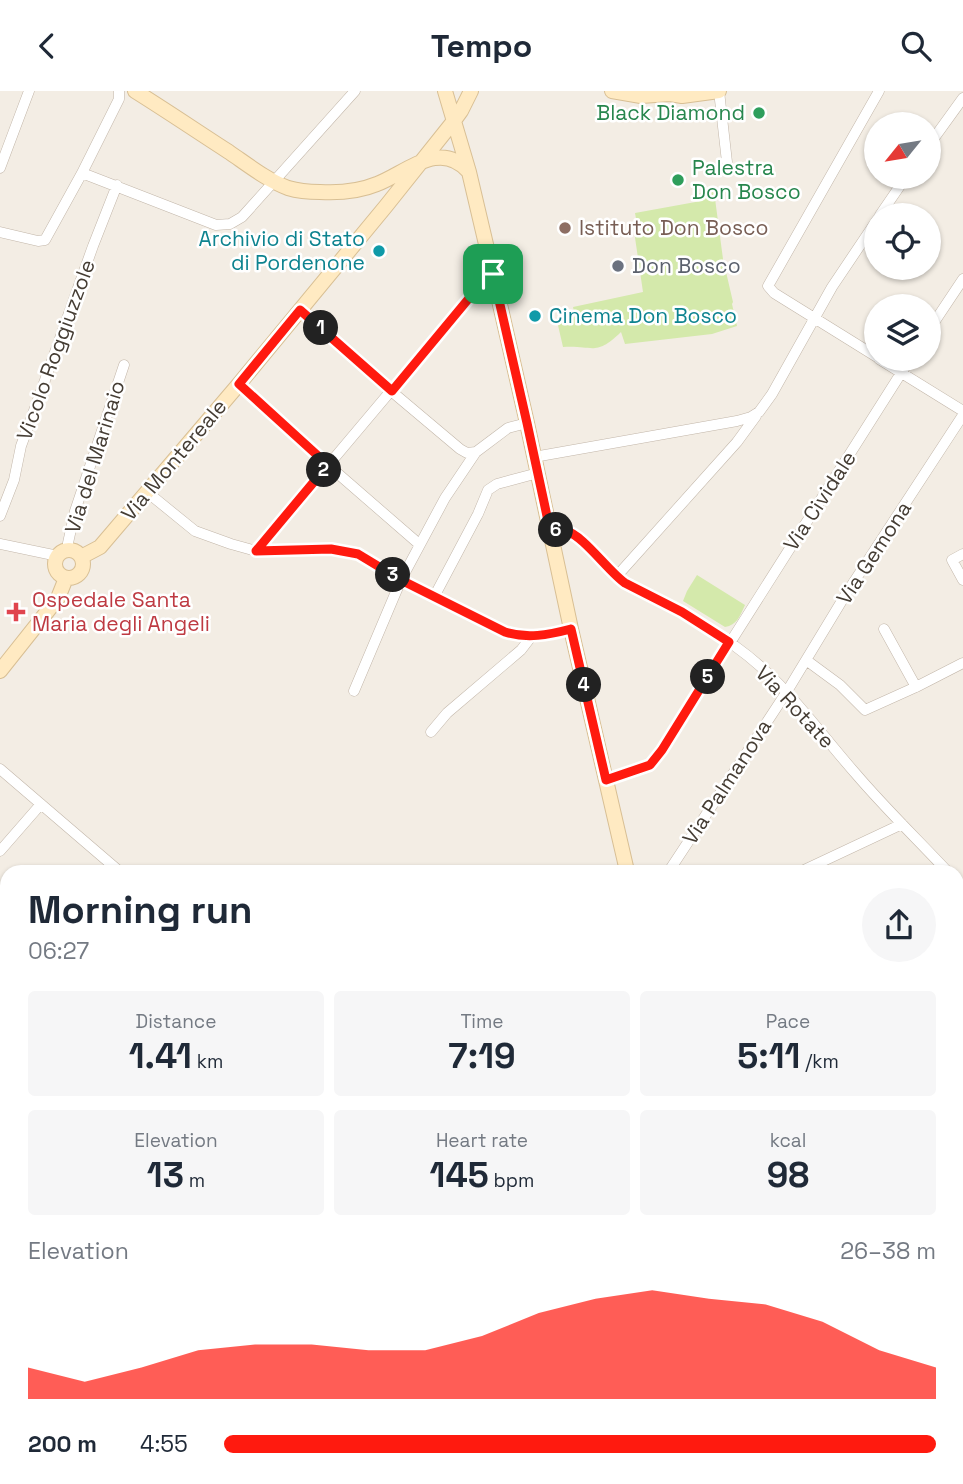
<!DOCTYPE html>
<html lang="en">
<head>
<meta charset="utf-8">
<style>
  :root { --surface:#fff; --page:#f6f6f7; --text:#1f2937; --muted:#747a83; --accent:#ff1a0f }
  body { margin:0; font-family:"Space Grotesk",sans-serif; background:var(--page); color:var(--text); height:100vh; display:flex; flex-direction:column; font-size:26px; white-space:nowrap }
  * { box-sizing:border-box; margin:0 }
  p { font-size:23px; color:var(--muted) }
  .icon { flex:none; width:38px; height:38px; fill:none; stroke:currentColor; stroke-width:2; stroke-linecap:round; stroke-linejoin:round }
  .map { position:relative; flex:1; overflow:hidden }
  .panel { position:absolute; left:0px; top:774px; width:964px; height:620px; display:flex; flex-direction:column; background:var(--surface); border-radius:21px 21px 0 0; box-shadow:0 2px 5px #0004 }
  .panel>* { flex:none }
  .needle { width:46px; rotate:240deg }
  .controls { position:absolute; left:864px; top:21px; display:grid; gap:14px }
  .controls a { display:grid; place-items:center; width:77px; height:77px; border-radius:50%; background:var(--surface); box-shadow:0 2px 5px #0004; font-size:35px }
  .pin { position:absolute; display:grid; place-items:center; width:60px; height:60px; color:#fff; margin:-30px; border-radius:14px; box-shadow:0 4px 10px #0006 }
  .km { position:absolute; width:35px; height:35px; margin:-18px; border-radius:50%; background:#222; color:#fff; font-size:19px; line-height:35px; text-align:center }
  .round { display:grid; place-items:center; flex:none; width:74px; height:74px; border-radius:37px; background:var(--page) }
  .overview { display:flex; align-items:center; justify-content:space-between; height:119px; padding:0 28px }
  h1 { font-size:38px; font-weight:800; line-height:52px }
  .figures { display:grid; grid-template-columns:repeat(3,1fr); gap:10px; height:119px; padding:7px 28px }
  .figures div { display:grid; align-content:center; border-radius:7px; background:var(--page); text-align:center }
  .figures b { font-size:35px; font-weight:800 }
  .figures small { font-size:19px; font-weight:400 }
  .figures p { font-size:19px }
  .chart { height:196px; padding:14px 28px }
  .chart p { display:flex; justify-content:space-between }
  .chart svg { width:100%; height:126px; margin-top:7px; fill:var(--accent); opacity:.7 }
  ul { padding:0 28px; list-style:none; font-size:23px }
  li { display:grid; grid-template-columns:112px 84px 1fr; align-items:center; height:52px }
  li i { height:18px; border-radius:9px; background:var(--accent) }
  header { display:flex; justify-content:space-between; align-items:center; height:91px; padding:0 28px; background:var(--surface); font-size:32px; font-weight:800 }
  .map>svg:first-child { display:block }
  .green { fill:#d4e9ab }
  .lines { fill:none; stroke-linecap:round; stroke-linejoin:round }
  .street-casing { stroke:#c2b6a9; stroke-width:11 }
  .secondary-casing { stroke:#d8bf94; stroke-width:16 }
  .street { stroke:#fff; stroke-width:10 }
  .secondary { stroke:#ffeac2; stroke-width:14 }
  .route-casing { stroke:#fff; stroke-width:14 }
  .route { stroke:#ff1a0f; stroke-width:9 }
  .leisure-dot { fill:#2e9e5b; stroke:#fff; stroke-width:2.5 }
  .education-dot { fill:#8d6e63; stroke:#fff; stroke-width:2.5 }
  .culture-dot { fill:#0f9aa8; stroke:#fff; stroke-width:2.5 }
  .worship-dot { fill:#6b7280; stroke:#fff; stroke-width:2.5 }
  .health-dot { fill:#e0444e; stroke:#fff; stroke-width:2.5 }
  .labels { text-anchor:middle; stroke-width:5; stroke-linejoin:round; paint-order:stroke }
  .leisure-label { font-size:21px; fill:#27864d; stroke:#fff; text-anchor:end }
  .education-label { font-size:21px; fill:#785e54; stroke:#fff; text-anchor:start }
  .culture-label { font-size:21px; fill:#0d838f; stroke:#fff; text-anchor:end }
  .worship-label { font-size:21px; fill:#5b616d; stroke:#fff; text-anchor:start }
  .street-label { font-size:21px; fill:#453d34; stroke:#fff }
  .health-label { font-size:21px; fill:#be3a42; stroke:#fff; text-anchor:start }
</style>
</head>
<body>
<header><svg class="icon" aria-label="back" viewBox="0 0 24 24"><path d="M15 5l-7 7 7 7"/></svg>Tempo<svg class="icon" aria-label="search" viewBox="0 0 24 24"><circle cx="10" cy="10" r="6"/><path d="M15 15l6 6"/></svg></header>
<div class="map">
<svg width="963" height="1393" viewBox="0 0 963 1393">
  <rect width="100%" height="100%" fill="#f3ede4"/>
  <!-- green -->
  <path class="green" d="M 714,100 L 723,168 L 733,211 L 732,213 L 737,235 L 712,243 L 625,253 L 621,241 C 595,266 594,254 563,256 L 557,230 L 575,226 L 573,216 L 643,201 L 633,133 L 637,133 L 635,122 L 701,110 L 699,102 Z
    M 697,484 L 745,514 C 740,525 737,534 725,536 L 683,510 L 687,500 Z
    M 957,1291 L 963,1295 L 963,1377 L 957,1375 Z"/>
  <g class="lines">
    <!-- street casing -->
    <g class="street-casing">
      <path id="street" d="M 719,0 L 727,71
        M 929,54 L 963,7
        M 0,77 L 29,0
        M 82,82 L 216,134 L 230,133 L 242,126 L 355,0
        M 880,124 L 906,86
        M 0,141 L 38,150 L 45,149 L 82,82 L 119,8 L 119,0
        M 301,219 L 378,289 L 460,358 L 467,362 L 476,361
        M 929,239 L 963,188
        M 877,266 L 774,202 L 768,195 L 879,0
        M 879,268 L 963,320
        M 239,293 L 328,374 L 419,453
        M 534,366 L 737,330 L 751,326 L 759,321 L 772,303 L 832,196 L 877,129
        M 147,401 L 195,440 L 231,453 L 256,460 L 331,458 L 358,463 L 401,489 L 505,541 C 527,548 548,544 571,538
        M 0,425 L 14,389 L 21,355 L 39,306 L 93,155 L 117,94
        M 549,439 C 555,439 561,438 566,440 C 583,444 609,480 625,492 C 672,516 721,540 761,576 C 796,607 825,648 856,683 C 885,717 917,748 947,780
        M 0,453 L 58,465
        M 69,459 L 68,452 L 75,420 L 124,274
        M 256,460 L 485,188 L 493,183
        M 963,463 L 952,469 L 963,489
        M 616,486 L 737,351 L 756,325
        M 434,506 L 478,423 L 488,399 L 497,393 L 538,382
        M 884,538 L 916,596
        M 806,569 L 840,594 L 865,619 L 916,596 L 963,572
        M 354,600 L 401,489 L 445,407 L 476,361 L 508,337 L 527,332
        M 431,641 L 447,622 L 521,559 L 531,546
        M 0,678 L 119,780
        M 606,689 L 650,674 L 662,659 L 910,268
        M 0,760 L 41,713
        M 669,780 L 786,602 L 846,503 L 963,324
        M 802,780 L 902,733
        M 957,791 L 963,798
        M 957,833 L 963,831
        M 0,906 L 7,909
        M 957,917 L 963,916
        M 0,948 L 7,933
        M 0,1098 L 7,1097
        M 957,1180 L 963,1183
        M 0,1222 L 7,1206
        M 0,1275 L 7,1278
        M 0,1366 L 7,1363
        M 509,1386 L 511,1393
        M 811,1386 L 812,1393
        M 459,1393 L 472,1386
        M 596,1393 L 604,1390"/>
    </g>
    <!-- secondary casing -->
    <g class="secondary-casing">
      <path id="secondary" d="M 135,0 C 167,20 198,41 229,61 C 248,74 267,89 288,97 C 298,100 309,101 320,101 C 338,102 360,100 377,93 C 406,82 440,48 468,80
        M 445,0 L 469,81 L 493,183 L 527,332 L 571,538 L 627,780
        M 612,0 L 641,5 L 670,3 L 682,5 L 719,0
        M55 473a14 14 0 1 1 28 0a14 14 0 1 1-28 0Z
        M 81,466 L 100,456 L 239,293 L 386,115 L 453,31 L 461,20 L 471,0
        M 0,580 L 58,507 L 66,487
        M 957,1050 L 963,1046
        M 762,1386 L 764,1393"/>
    </g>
    <!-- street -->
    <use href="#street" class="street"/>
    <!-- secondary -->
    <use href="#secondary" class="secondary"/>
  </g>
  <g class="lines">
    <!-- route casing -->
    <g class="route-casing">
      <path id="route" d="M 493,183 L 527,332 L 550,439 C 555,439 561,439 566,440 C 583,444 608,480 625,492 L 682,521 L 729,551 L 662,659 L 650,674 L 606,689 L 571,538 C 548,544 527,548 505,541 L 401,489 L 358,463 L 331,458 L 256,460 L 328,374 L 239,293 L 300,219 L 392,300 L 485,188 Z"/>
    </g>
    <!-- route -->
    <use href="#route" class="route"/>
  </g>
  <!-- markers -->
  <g class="leisure-dot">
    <circle cx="759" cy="22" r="7"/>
    <circle cx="678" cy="89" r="7"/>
  </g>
  <circle class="education-dot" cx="565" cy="137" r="7"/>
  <g class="culture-dot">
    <circle cx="379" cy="160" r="7"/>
    <circle cx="535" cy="225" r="7"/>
  </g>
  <circle class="worship-dot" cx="618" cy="175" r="7"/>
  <path class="health-dot" d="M12.5 510.5h7v7h7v7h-7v7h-7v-7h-7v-7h7z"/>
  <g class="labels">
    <!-- leisure labels -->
    <g class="leisure-label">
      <text x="745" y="29">Black Diamond</text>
      <text x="692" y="84" text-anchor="start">Palestra<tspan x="692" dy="24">Don Bosco</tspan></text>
    </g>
    <!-- education labels -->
    <g class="education-label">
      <text x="579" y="144">Istituto Don Bosco</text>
    </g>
    <!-- culture labels -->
    <g class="culture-label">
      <text x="365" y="155">Archivio di Stato<tspan x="365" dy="24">di Pordenone</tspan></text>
      <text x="549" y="232" text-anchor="start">Cinema Don Bosco</text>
    </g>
    <!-- worship labels -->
    <g class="worship-label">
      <text x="632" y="182">Don Bosco</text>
    </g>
    <!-- street labels -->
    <g class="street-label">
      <text transform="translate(56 259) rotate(-70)" y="7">Vicolo Roggiuzzole</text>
      <text transform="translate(95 366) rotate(-73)" y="7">Via del Marinaio</text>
      <text transform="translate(174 369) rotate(-50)" y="7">Via Montereale</text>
      <text transform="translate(820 410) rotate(-57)" y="7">Via Cividale</text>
      <text transform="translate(874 462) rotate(-57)" y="7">Via Gemona</text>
      <text transform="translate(795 616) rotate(47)" y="7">Via Rotate</text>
      <text transform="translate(727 691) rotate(-57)" y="7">Via Palmanova</text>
    </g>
    <!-- health labels -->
    <g class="health-label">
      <text x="32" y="516">Ospedale Santa<tspan x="32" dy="24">Maria degli Angeli</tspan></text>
    </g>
  </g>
</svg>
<div class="controls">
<a><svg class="needle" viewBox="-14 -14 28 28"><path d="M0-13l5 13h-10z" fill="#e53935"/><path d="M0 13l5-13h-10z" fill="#747a83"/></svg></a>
<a><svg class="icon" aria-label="locate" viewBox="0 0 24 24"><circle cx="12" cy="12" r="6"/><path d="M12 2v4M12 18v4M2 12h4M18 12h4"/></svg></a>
<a><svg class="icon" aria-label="layers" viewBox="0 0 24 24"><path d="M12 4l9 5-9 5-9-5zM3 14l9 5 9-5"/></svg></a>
</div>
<div class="pin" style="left:493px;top:183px;background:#1e9e55"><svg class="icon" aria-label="arrive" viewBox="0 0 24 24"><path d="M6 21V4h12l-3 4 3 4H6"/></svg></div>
<b class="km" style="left:321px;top:237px">1</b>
<b class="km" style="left:324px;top:379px">2</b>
<b class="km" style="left:393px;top:484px">3</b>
<b class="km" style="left:584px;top:594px">4</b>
<b class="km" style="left:708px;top:586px">5</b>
<b class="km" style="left:556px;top:439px">6</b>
<section class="panel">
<div class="overview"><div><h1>Morning run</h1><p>06:27</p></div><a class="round"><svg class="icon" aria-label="share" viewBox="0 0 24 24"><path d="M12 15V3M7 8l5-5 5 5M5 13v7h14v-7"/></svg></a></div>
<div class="figures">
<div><p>Distance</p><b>1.41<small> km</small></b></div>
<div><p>Time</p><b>7:19</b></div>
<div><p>Pace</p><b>5:11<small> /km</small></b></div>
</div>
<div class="figures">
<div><p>Elevation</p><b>13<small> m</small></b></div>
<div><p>Heart rate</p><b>145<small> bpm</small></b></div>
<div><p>kcal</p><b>98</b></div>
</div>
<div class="chart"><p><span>Elevation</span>26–38 m</p>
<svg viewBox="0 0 160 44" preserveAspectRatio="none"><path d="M0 44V33L10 38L20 33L30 27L40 25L50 25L60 27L70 27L80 22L90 14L100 9L110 6L120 9L130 11L140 17L150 27L160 33V44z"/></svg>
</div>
<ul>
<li><b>200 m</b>4:55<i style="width:100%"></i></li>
</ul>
</section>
</div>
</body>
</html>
